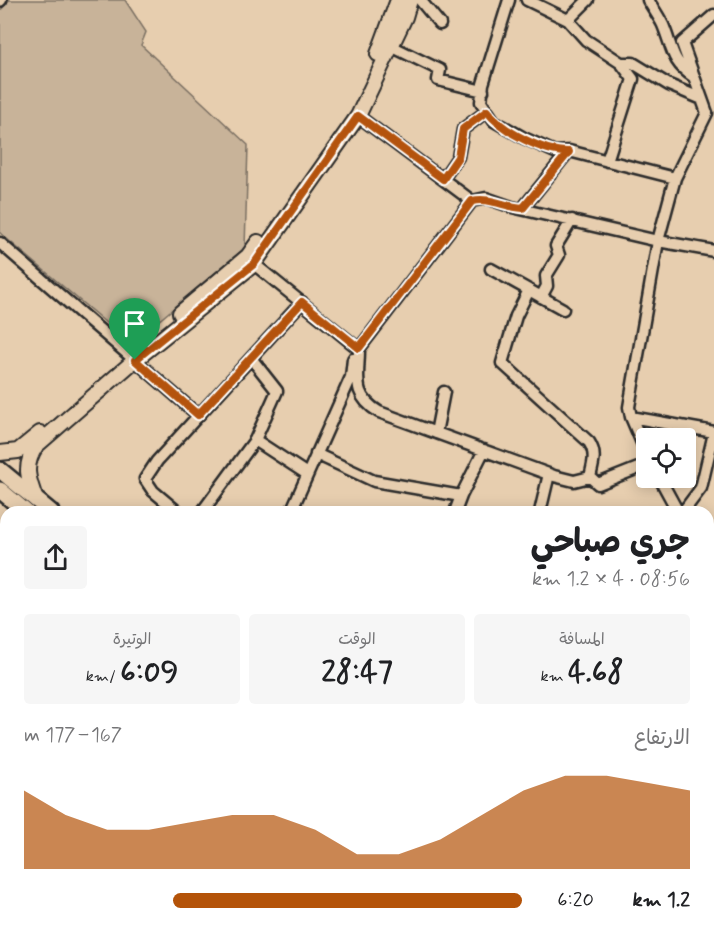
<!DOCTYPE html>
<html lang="ar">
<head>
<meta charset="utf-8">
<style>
  :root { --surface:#fff; --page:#f6f6f6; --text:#202124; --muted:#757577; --accent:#b45309 }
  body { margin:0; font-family:Mynerve,"Playpen Sans Arabic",sans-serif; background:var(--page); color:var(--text); direction:rtl; height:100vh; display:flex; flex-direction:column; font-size:22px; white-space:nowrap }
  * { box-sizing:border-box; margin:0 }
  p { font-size:20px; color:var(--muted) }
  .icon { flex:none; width:33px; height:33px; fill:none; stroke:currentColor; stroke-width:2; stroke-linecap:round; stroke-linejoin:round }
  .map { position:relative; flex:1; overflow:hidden; direction:ltr }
  .sheet { position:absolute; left:0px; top:506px; width:714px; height:430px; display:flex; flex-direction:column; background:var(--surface); border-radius:18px 18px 0 0; box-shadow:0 3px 15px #0003; direction:rtl }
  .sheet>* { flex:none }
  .buttons { position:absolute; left:636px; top:428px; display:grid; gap:12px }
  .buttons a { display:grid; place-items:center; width:60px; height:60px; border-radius:6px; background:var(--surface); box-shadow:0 3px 15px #0003; font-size:30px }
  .pin { position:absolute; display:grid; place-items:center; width:51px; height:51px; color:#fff; margin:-62px -26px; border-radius:50% 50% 50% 0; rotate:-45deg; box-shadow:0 0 6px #0007 }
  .pin .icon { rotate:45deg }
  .round { display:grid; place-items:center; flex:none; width:63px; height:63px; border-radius:6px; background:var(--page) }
  .summary { display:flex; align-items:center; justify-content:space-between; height:102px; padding:0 24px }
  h1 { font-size:33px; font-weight:700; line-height:45px }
  .metrics { display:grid; grid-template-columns:repeat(3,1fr); gap:9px; height:102px; padding:6px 24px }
  .metrics div { display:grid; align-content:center; border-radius:6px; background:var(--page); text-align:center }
  .metrics b { font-size:30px; font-weight:700 }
  .metrics small { font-size:16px; font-weight:400 }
  .metrics p { font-size:16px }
  .chart { height:168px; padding:12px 24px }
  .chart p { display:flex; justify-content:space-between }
  .chart svg { width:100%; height:108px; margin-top:6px; fill:var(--accent); opacity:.7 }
  ul { padding:0 24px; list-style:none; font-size:20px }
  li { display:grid; grid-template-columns:96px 72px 1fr; align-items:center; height:45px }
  li i { height:15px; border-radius:8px; background:var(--accent) }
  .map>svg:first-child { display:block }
  .green { fill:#c8b399; stroke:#7a6f62; stroke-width:1.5 }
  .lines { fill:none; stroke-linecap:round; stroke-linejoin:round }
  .minor-casing { stroke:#2b2b2b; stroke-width:15 }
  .major-casing { stroke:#2b2b2b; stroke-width:18 }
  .highway-casing { stroke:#2b2b2b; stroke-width:20 }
  .minor { stroke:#e7ceaf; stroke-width:10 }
  .major { stroke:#e7ceaf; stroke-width:14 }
  .highway { stroke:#e7ceaf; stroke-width:15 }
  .route-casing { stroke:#fff; stroke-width:12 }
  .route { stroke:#b45309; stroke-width:8 }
</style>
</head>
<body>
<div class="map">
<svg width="714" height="935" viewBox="0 0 714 935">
  <rect width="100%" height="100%" fill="#e7ceaf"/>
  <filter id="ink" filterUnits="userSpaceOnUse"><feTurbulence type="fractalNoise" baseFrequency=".0167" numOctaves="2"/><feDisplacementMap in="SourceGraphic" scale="12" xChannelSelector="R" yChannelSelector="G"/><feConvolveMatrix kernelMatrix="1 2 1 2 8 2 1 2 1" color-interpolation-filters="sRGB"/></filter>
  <g filter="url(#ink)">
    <!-- green -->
    <path class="green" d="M 9,0 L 125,0 L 146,32 L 141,45 L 248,145 L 245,248 L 131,344 L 0,233 L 0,11 Z"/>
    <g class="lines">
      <!-- minor casing -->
      <g class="minor-casing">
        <path id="minor" d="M 420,0 L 440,24
          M 509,0 L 483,84 L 481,102 L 494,121 L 524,138 L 555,152 L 569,151 L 675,178
          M 527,0 L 568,20 L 586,40 L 621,63 L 633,79 L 607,161
          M 648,0 C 653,8 659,17 663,25 C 673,49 671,62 694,77
          M 0,1 L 1,0
          M 568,20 L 588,0
          M 391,46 L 440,70 L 438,80 L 483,91
          M 621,63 L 633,63 L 669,85 L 702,99
          M 443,179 L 458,157 L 463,129 L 487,111
          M 472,201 L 486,198 L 512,207 L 658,241 L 675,178 L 707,113 L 682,43 L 714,15
          M 523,208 L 569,151
          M 0,243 L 198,415
          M 254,264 L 359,349 L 472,201 L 358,116
          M 491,269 L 563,309
          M 541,297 L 547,286 L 546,276 L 559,255 L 556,246 L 572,220
          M 359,349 C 359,378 351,395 379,412 L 554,476 L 574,481 L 590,477 C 593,464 597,454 589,442 L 502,363 L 516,316 L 529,290
          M 631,417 L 714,432
          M 436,433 L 444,392
          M 255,440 L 307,474
          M 646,452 L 631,417 L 629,407 L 658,241 L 714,251
          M 316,454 L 374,481 L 461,496 L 484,450
          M 590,477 L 598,484 L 646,465
          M 659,477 L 678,512
          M 178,512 L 153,491 L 145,479 L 157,461 L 302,302
          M 202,512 L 255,440 L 277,391 L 251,358
          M 300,512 L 294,505 L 351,377 L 353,359
          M 455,512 L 461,496
          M 540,512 L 549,474
          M 683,512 L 701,488 L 714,433
          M 708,624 L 714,629
          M 0,637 L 6,629
          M 708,663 L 714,660
          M 0,768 L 6,759
          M 708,835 L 714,838
          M 708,861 L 714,848
          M 264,930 L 271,935
          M 206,935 L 210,930
          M 299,935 L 303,930
          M 494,935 L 500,930
          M 673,935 L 676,930"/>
      </g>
      <!-- major casing -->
      <g class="major-casing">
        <path id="major" d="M 378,54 L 398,0
          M 180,313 L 248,256 L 258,242
          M 0,453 L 18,451 L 40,433
          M 36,500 C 28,479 23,466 36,446 L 135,360 L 254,264 L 358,116 L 405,17 L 410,0
          M 708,580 L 714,576
          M 0,888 L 6,879
          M 0,911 L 6,902
          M 377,935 L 379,930
          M 396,935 L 399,930"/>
      </g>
      <!-- highway casing -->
      <g class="highway-casing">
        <path id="highway" d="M 0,470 L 51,512
          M 0,490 L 26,512
          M 558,930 L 567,935
          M 588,930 L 597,935"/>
      </g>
      <!-- minor -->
      <use href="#minor" class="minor"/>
      <!-- major -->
      <use href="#major" class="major"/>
      <!-- highway -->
      <use href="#highway" class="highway"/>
    </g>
  </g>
  <g class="lines" filter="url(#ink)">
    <!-- route casing -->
    <g class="route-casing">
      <path id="route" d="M 487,111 C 501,131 545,153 569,152 L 523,208 C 504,207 491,197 472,201 L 359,348 L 302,302 L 198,415 L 135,360 L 254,264 L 358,116 L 443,179 L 458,157 L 463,129 Z"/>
    </g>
    <!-- route -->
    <use href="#route" class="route"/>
  </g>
</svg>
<div class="buttons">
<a><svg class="icon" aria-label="locate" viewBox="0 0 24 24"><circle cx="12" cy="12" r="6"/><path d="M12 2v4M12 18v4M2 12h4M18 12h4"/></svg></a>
</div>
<div class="pin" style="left:135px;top:360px;background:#1e9e55"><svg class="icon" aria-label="arrive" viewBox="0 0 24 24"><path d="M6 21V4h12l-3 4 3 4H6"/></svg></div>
<section class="sheet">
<div class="summary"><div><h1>جري صباحي</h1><p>08:56 · 4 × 1.2 km</p></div><a class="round"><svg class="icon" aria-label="share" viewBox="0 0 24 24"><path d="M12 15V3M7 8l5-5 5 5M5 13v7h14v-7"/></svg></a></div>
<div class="metrics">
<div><p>المسافة</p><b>4.68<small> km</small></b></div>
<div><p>الوقت</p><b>28:47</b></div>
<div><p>الوتيرة</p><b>6:09<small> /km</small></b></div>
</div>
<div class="chart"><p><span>الارتفاع</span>167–177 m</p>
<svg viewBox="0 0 160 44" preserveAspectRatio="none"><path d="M0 44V12L10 22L20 28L30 28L40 25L50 22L60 22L70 28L80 38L90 38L100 32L110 22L120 12L130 6L140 6L150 9L160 12V44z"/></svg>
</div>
<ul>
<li><b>1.2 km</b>6:20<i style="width:70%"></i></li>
</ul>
</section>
</div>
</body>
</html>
